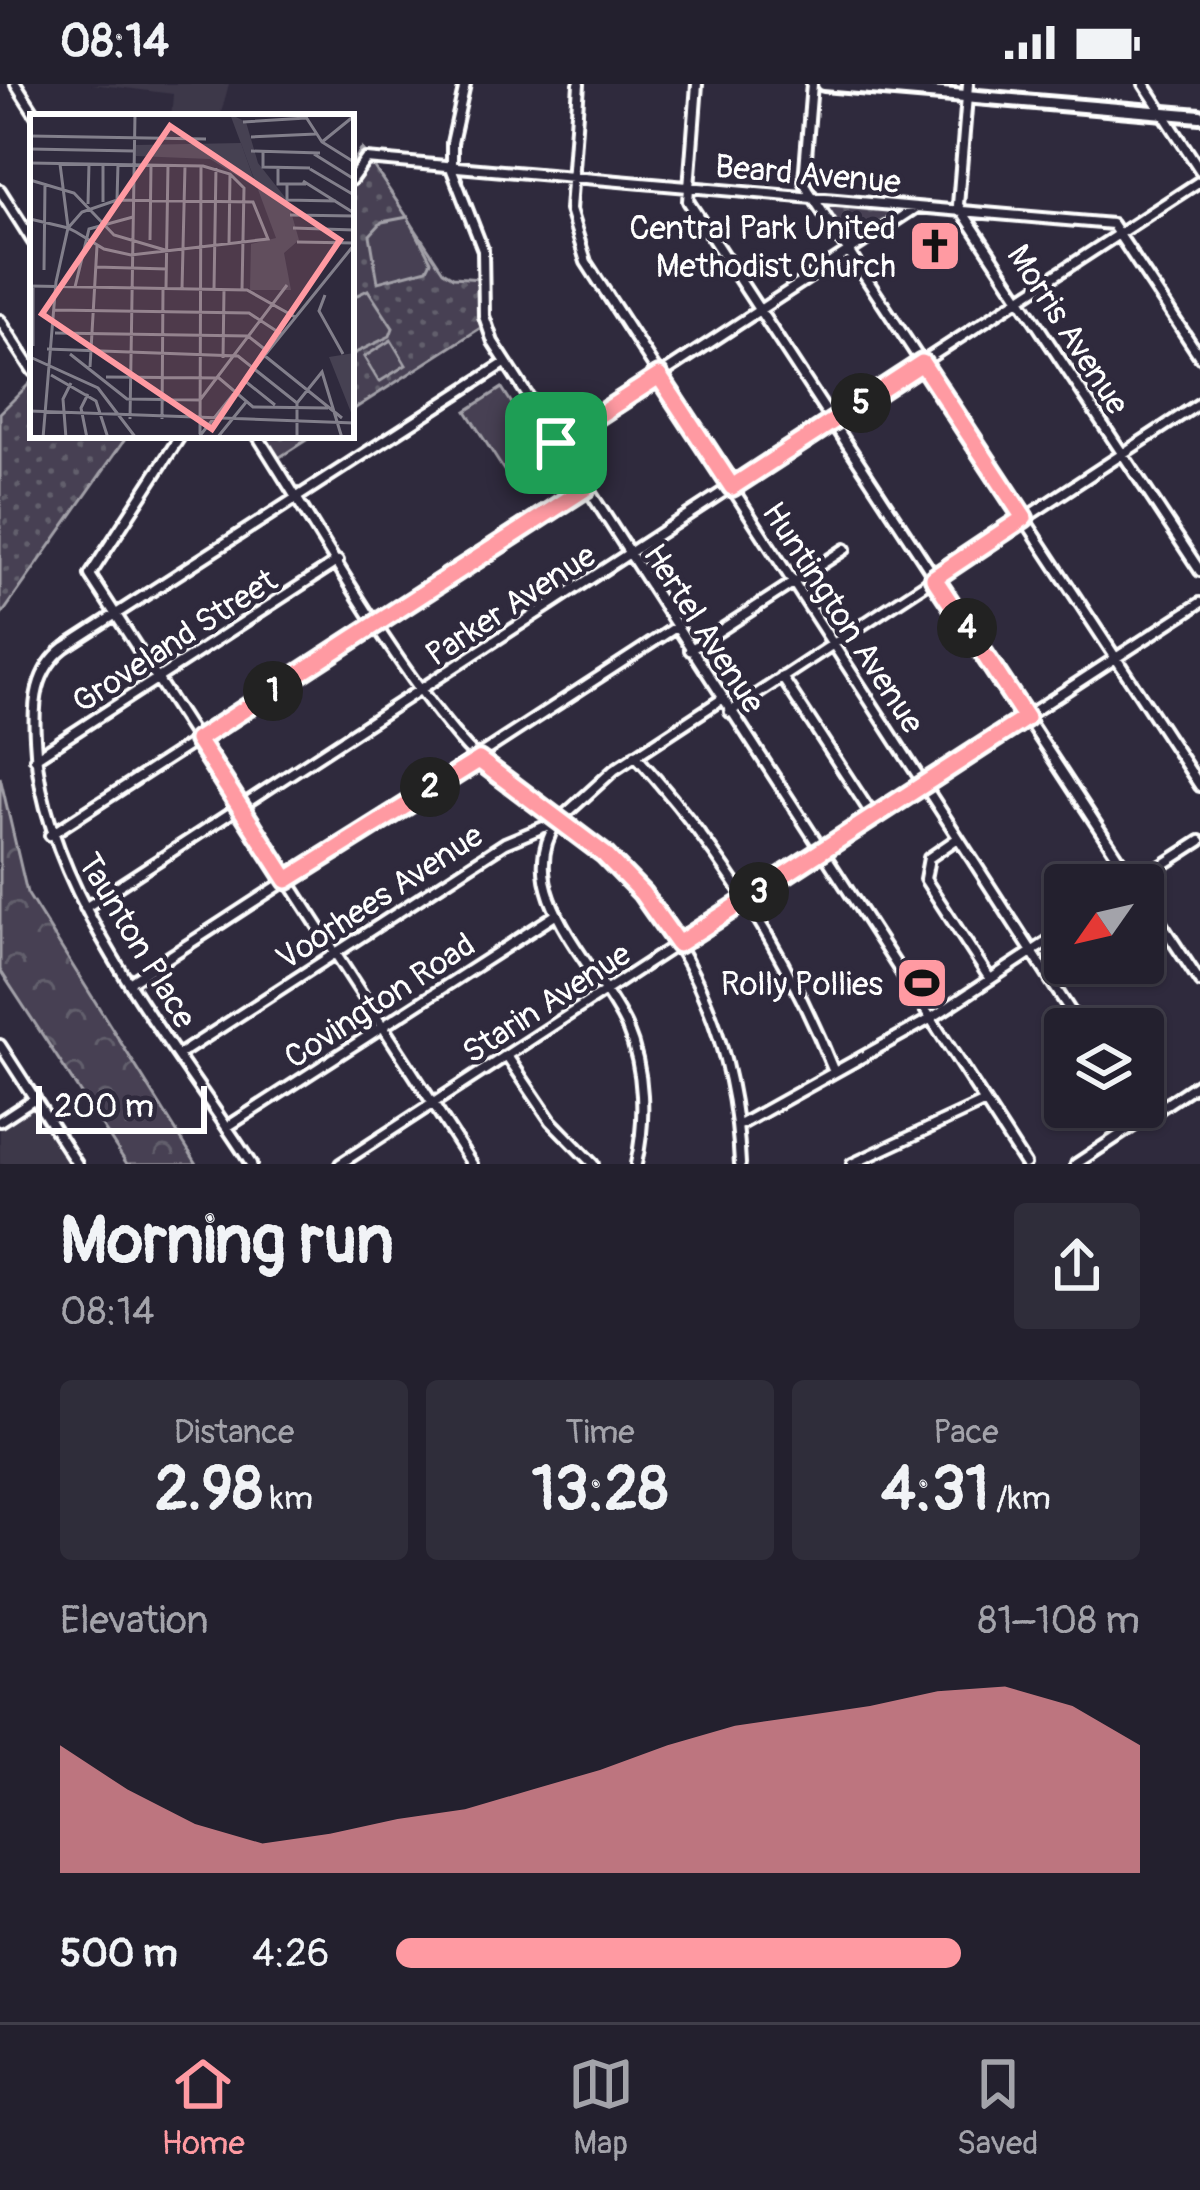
<!DOCTYPE html>
<html lang="en">
<head>
<meta charset="utf-8">
<style>
  :root { --surface:#23202e; --page:#2f2d3a; --text:#f1f3f6; --muted:#a3a3aa; --line:#403e4a; --accent:#ff9aa2 }
  body { margin:0; font-family:Pangolin,sans-serif; background:var(--page); color:var(--text); height:100vh; display:flex; flex-direction:column; font-size:45px; white-space:nowrap }
  * { box-sizing:border-box; margin:0 }
  p { font-size:39px; color:var(--muted) }
  .icon { flex:none; width:66px; height:66px; fill:none; stroke:currentColor; stroke-width:2; stroke-linecap:round; stroke-linejoin:round }
  .map { position:relative; height:1080px; overflow:hidden }
  .side { display:flex; flex-direction:column; background:var(--surface); flex:1 }
  .side>* { flex:none }
  .needle { width:78px; rotate:236deg }
  .fabs { position:absolute; left:1044px; top:780px; display:grid; gap:24px }
  .fabs a { display:grid; place-items:center; width:120px; height:120px; border-radius:12px; background:var(--surface); box-shadow:0 3px 9px #0004,0 0 0 3px var(--line); font-size:60px }
  .scale { position:absolute; left:36px; bottom:30px; width:171px; box-sizing:border-box; padding-left:12px; border:6px solid #fff; border-top:0; font-size:33px; line-height:42px; white-space:nowrap; color:#fff; -webkit-text-stroke:9px #2f2a3d; paint-order:stroke }
  .pin { position:absolute; display:grid; place-items:center; width:102px; height:102px; color:#fff; margin:-51px; border-radius:24px; box-shadow:0 6px 18px #0006 }
  .km { position:absolute; width:60px; height:60px; margin:-30px; border-radius:50%; background:#222; color:#fff; font-size:33px; line-height:60px; text-align:center }
  .round { display:grid; place-items:center; flex:none; width:126px; height:126px; border-radius:12px; background:var(--page) }
  .head { display:flex; align-items:center; justify-content:space-between; height:204px; padding:0 60px }
  h1 { font-size:66px; font-weight:800; line-height:90px }
  .metrics { display:grid; grid-template-columns:repeat(3,1fr); gap:18px; height:204px; padding:12px 60px }
  .metrics div { display:grid; align-content:center; border-radius:12px; background:var(--page); text-align:center }
  .metrics b { font-size:60px; font-weight:800 }
  .metrics small { font-size:33px; font-weight:400 }
  .metrics p { font-size:33px }
  .chart { height:336px; padding:24px 60px }
  .chart p { display:flex; justify-content:space-between }
  .chart svg { width:100%; height:216px; margin-top:12px; fill:var(--accent); opacity:.7 }
  ul { padding:0 60px; list-style:none; font-size:39px }
  li { display:grid; grid-template-columns:192px 144px 1fr; align-items:center; height:90px }
  li i { height:30px; border-radius:15px; background:var(--accent) }
  .status { display:flex; justify-content:space-between; align-items:center; height:84px; padding:0 60px; background:var(--surface); direction:ltr }
  .status svg { height:33px; fill:currentColor }
  .menu { display:flex; justify-content:space-around; align-items:center; height:168px; border-top:3px solid var(--line); background:var(--surface); font-size:33px; color:var(--muted) }
  .menu a { display:grid; justify-items:center; gap:6px }
  .menu .on { color:var(--accent) }
  .map>svg:first-child { display:block }
  .built { fill:#3c3749 }
  .green { fill:url(#green-dots); stroke:#a2a0a8; stroke-width:3 }
  .forest { fill:url(#forest-crowns); stroke:#a2a0a8; stroke-width:3 }
  .pitch { fill:#464152; stroke:#a2a0a8; stroke-width:3 }
  .lines { fill:none; stroke-linecap:round; stroke-linejoin:round }
  .minor-casing { stroke:#fff; stroke-width:16 }
  .major-casing { stroke:#fff; stroke-width:20 }
  .minor { stroke:#2f2a3d; stroke-width:8 }
  .major { stroke:#2f2a3d; stroke-width:10 }
  .route-casing { stroke:#fff; stroke-width:24 }
  .route { stroke:#ff9aa2; stroke-width:15 }
  .labels { text-anchor:middle; stroke-width:9; stroke-linejoin:round; paint-order:stroke }
  .street-label { font-size:33px; fill:#fff; stroke:#2f2a3d }
  .poi-label { font-size:33px; fill:#fff; stroke:#2f2a3d; text-anchor:end }
  .inset-road { fill:none; stroke:#827f8b; stroke-width:3 }
  .view { fill:#ff9aa2; fill-opacity:0.15; stroke:#ff9aa2; stroke-width:6 }
  .inset-edge { fill:none; stroke:#fff; stroke-width:6 }
</style>
</head>
<body>
<div class="status"><b>08:14</b><svg viewBox="0 0 49 12"><path d="M0 12V9h3v3zM5 12V6h3v6zM10 12V3h3v9zM15 12V0h3v12zM26 1h20v11H26zM47 4h2v5h-2z"/></svg></div>
<div class="map">
<svg width="1200" height="1080" viewBox="0 0 1200 1080">
  <defs>
    <pattern id="green-dots" width="8" height="8" patternUnits="userSpaceOnUse" patternTransform="scale(3)"><rect width="8" height="8" fill="#464152"/><path d="M2 2h.1M6 6h.1" fill="none" stroke="#625e6c" stroke-width="1.8" stroke-linecap="round"/></pattern>
    <pattern id="forest-crowns" width="20" height="18" patternUnits="userSpaceOnUse" patternTransform="scale(3)"><rect width="20" height="18" fill="#464152"/><path d="M2 6a3 3 0 1 1 6 0M12 15a3 3 0 1 1 6 0" fill="none" stroke="#625e6c"/></pattern>
  </defs>
  <rect width="100%" height="100%" fill="#2f2a3d"/>
  <filter id="ink" filterUnits="userSpaceOnUse"><feTurbulence type="fractalNoise" baseFrequency=".00833" numOctaves="2"/><feDisplacementMap in="SourceGraphic" scale="24" xChannelSelector="R" yChannelSelector="G"/><feConvolveMatrix kernelMatrix="1 2 1 2 8 2 1 2 1" color-interpolation-filters="sRGB"/></filter>
  <g filter="url(#ink)">
    <!-- built -->
    <path class="built" d="M 92,0 L 229,0 L 220,33 L 171,33 L 173,10 Z
      M 33,1019 L 73,1080 L 0,1080 L 0,1042 Z"/>
    <!-- green -->
    <path class="green" d="M 362,65 L 443,187 L 453,193 L 480,195 L 482,243 L 351,327 L 351,81 Z
      M 819,118 L 906,126 L 850,163 Z
      M 33,296 L 33,351 L 128,351 L 0,533 L 0,329 Z
      M 261,351 L 314,351 L 277,375 Z"/>
    <!-- forest -->
    <path class="forest" d="M 0,693 L 27,809 L 197,1080 L 127,1080 L 0,886 Z"/>
    <!-- pitch -->
    <path class="pitch" d="M 408,133 L 431,177 L 427,185 L 378,198 L 370,151 L 382,138 Z
      M 368,206 L 393,244 L 390,252 L 351,271 L 351,214 Z
      M 391,256 L 406,281 L 379,298 L 364,273 Z
      M 502,304 L 548,376 L 512,399 L 466,327 Z"/>
    <g class="lines">
      <!-- minor casing -->
      <g class="minor-casing">
        <path id="minor" d="M 16,0 L 37,33
          M 465,0 L 452,59 L 452,86 L 483,166 L 484,232 L 493,258 L 1025,1080
          M 579,0 L 570,126 L 586,178 L 1082,945
          M 697,0 L 688,117 L 1136,801
          M 812,0 L 804,97 L 808,106 L 1200,702
          M 968,0 L 958,121 L 1200,487
          M 1144,0 L 1200,86
          M 351,96 L 366,75 L 1112,140 L 1200,273
          M 0,106 L 33,158
          M 0,236 L 33,287
          M 181,351 L 90,491 L 472,1080
          M 257,351 C 320,449 385,568 460,656 C 495,697 541,720 582,753 C 684,833 735,952 740,1080
          M 557,359 L 915,124
          M 690,566 L 845,465
          M 782,593 L 874,734
          M 730,628 L 1200,319
          M 635,671 C 720,765 787,870 834,988
          M 35,674 L 338,477
          M 557,738 C 510,808 600,883 627,944 C 645,986 646,1036 636,1080
          M 50,751 L 586,404
          M 958,754 L 929,774 L 925,795 L 990,895
          M 1132,801 L 1200,757
          M 1143,812 L 1200,898
          M 85,824 L 1200,97
          M 132,897 L 676,543
          M 0,961 L 77,1080
          M 180,970 L 505,759 L 558,737 L 614,686 L 722,615
          M 507,972 L 551,1037 L 593,1080
          M 1133,1023 L 1142,1036
          M 0,1037 L 35,1014
          M 738,1042 L 930,935 L 1065,846
          M 227,1043 L 557,830
          M 251,1080 C 171,955 40,804 35,654 C 33,619 35,586 65,563 L 505,279
          M 340,1080 L 1200,519
          M 852,1080 L 985,1018
          M 1076,1080 L 1200,998"/>
      </g>
      <!-- major casing -->
      <g class="major-casing">
        <path id="major" d="M 824,0 L 1200,32"/>
      </g>
      <!-- minor -->
      <use href="#minor" class="minor"/>
      <!-- major -->
      <use href="#major" class="major"/>
    </g>
  </g>
  <g class="lines" filter="url(#ink)">
    <!-- route casing -->
    <g class="route-casing">
      <path id="route" d="M 922,279 L 1024,434 L 934,494 L 1026,634 L 678,860 L 642,809 L 604,770 L 479,676 L 287,796 L 197,656 L 586,404 L 556,359 L 659,292 L 732,403 Z"/>
    </g>
    <!-- route -->
    <use href="#route" class="route"/>
  </g>
  <!-- icons -->
  <defs>
    <g id="church-square" transform="scale(2.7)"><rect x="-9" y="-9" width="18" height="18" rx="4" fill="#ff9aa2" stroke="#2f2a3d"/><path d="M-1.2-6h2.4v3.5h3.3v2.4h-3.3V6h-2.4V-.1h-3.3v-2.4h3.3Z" fill="#111"/></g>
    <g id="stadium-square" transform="scale(2.7)"><rect x="-9" y="-9" width="18" height="18" rx="4" fill="#ff9aa2" stroke="#2f2a3d"/><path d="M0-5a6.5 5 0 1 0 0 10a6.5 5 0 1 0 0-10ZM-3.5-1.8h7v3.6h-7Z" fill="#111"/></g>
  </defs>
  <g fill-rule="evenodd">
    <use href="#church-square" x="935" y="162"/>
    <use href="#stadium-square" x="922" y="899"/>
  </g>
  <g class="labels">
    <!-- street labels -->
    <g class="street-label">
      <text transform="translate(808 89) rotate(5)" y="12">Beard Avenue</text>
      <text transform="translate(1069 245) rotate(57)" y="12">Morris Avenue</text>
      <text transform="translate(510 520) rotate(-33)" y="12">Parker Avenue</text>
      <text transform="translate(844 533) rotate(57)" y="12">Huntington Avenue</text>
      <text transform="translate(705 544) rotate(57)" y="12">Hertel Avenue</text>
      <text transform="translate(174 556) rotate(-33)" y="12">Groveland Street</text>
      <text transform="translate(379 812) rotate(-33)" y="12">Voorhees Avenue</text>
      <text transform="translate(138 856) rotate(59)" y="12">Taunton Place</text>
      <text transform="translate(379 916) rotate(-33)" y="12">Covington Road</text>
      <text transform="translate(546 918) rotate(-33)" y="12">Starin Avenue</text>
    </g>
    <!-- poi labels -->
    <g class="poi-label">
      <text x="896" y="155">Central Park United<tspan x="896" dy="38">Methodist Church</tspan></text>
      <text x="883" y="911">Rolly Pollies</text>
    </g>
  </g>
  <!-- overview -->
  <g transform="translate(30 30)">
    <rect width="324" height="324" fill="#2f2a3d"/>
    <path d="M 200,0 L 216,8 L 228,49 L 258,87 L 269,126 L 254,139 L 261,176 L 220,176 L 221,130 L 246,124 ZM 324,239 L 324,306 L 299,243 Z" fill="#464152"/>
    <path d="M 211,29 L 227,74 L 180,45 L 106,42 L 106,31 Z" fill="#464152"/>
    <path class="inset-road" d="M 274,0 L 292,28 L 324,48M 213,8 L 276,4M 0,22 L 176,25M 221,23 L 286,20M 292,28 L 324,2M 0,35 L 104,37M 221,37 L 290,39M 233,37 L 233,53 L 280,54M 284,40 L 324,65M 0,49 L 173,52 L 200,60 L 214,74 L 212,176M 30,50 L 38,113M 248,54 L 248,70 L 276,70M 280,55 L 324,81M 0,66 L 44,79 L 84,121 L 135,136M 273,67 L 324,99M 257,70 L 257,86 L 306,87M 87,86 L 88,50M 73,88 L 73,50M 58,90 L 59,50M 260,101 L 324,102M 0,105 L 30,112 L 38,114 L 46,118 L 74,135 L 101,141 L 238,125 L 223,88 L 87,86 L 52,98 L 38,114 L 26,168 L 13,324M 263,114 L 324,116M 120,126 L 121,51M 267,128 L 324,129M 199,129 L 200,60M 66,153 L 137,155M 14,156 L 15,69M 0,172 L 217,176 L 265,203M 45,173 L 59,115 L 103,103M 136,174 L 138,51M 152,175 L 155,52M 184,175 L 186,54M 295,181 L 289,197 L 313,240M 25,196 L 219,199 L 251,220M 25,219 L 218,222 L 237,237M 3,232 L 3,173M 17,235 L 208,242 L 267,289M 40,240 L 97,285 L 170,286 L 257,171M 235,242 L 312,304M 0,243 L 68,274 L 106,324M 193,244 L 194,176M 60,253 L 67,132M 21,261 L 66,287 L 78,324M 76,263 L 189,264 L 223,293 L 298,294M 215,267 L 245,291M 0,297 L 324,309M 100,305 L 105,0M 132,305 L 133,175M 170,320 L 171,52M 36,324 L 33,285 L 41,269M 57,324 L 51,294 L 58,280M 168,324 L 324,131M 187,324 L 217,287M 267,324 L 267,289 L 292,258 L 312,324"/>
    <path class="view" d="M 140,12 L 310,126 L 182,315 L 12,200 Z"/>
    <rect width="324" height="324" class="inset-edge"/>
  </g>
</svg>
<div class="fabs">
<a><svg class="needle" viewBox="-14 -14 28 28"><path d="M0-13l5 13h-10z" fill="#e53935"/><path d="M0 13l5-13h-10z" fill="#a3a3aa"/></svg></a>
<a><svg class="icon" aria-label="layers" viewBox="0 0 24 24"><path d="M12 4l9 5-9 5-9-5zM3 14l9 5 9-5"/></svg></a>
</div>
<div class="scale">200 m</div>
<div class="pin" style="left:556px;top:359px;background:#1e9e55"><svg class="icon" aria-label="arrive" viewBox="0 0 24 24"><path d="M6 21V4h12l-3 4 3 4H6"/></svg></div>
<b class="km" style="left:273px;top:607px">1</b>
<b class="km" style="left:430px;top:703px">2</b>
<b class="km" style="left:759px;top:808px">3</b>
<b class="km" style="left:967px;top:544px">4</b>
<b class="km" style="left:861px;top:319px">5</b>
</div>
<section class="side">
<div class="head"><div><h1>Morning run</h1><p>08:14</p></div><a class="round"><svg class="icon" aria-label="share" viewBox="0 0 24 24"><path d="M12 15V3M7 8l5-5 5 5M5 13v7h14v-7"/></svg></a></div>
<div class="metrics">
<div><p>Distance</p><b>2.98<small> km</small></b></div>
<div><p>Time</p><b>13:28</b></div>
<div><p>Pace</p><b>4:31<small> /km</small></b></div>
</div>
<div class="chart"><p><span>Elevation</span>81–108 m</p>
<svg viewBox="0 0 160 44" preserveAspectRatio="none"><path d="M0 44V18L10 27L20 34L30 38L40 36L50 33L60 31L70 27L80 23L90 18L100 14L110 12L120 10L130 7L140 6L150 10L160 18V44z"/></svg>
</div>
<ul>
<li><b>500 m</b>4:26<i style="width:76%"></i></li>
</ul>
</section>
<nav class="menu">
<a class="on"><svg class="icon" aria-label="home" viewBox="0 0 24 24"><path d="M3 11l9-7 9 7M6 9v11h12V9"/></svg>Home</a>
<a><svg class="icon" aria-label="map" viewBox="0 0 24 24"><path d="M3 6l6-2 6 2 6-2v14l-6 2-6-2-6 2zM9 4v14M15 6v14"/></svg>Map</a>
<a><svg class="icon" aria-label="saved" viewBox="0 0 24 24"><path d="M7 4h10v16l-5-4-5 4z"/></svg>Saved</a>
</nav>
</body>
</html>
